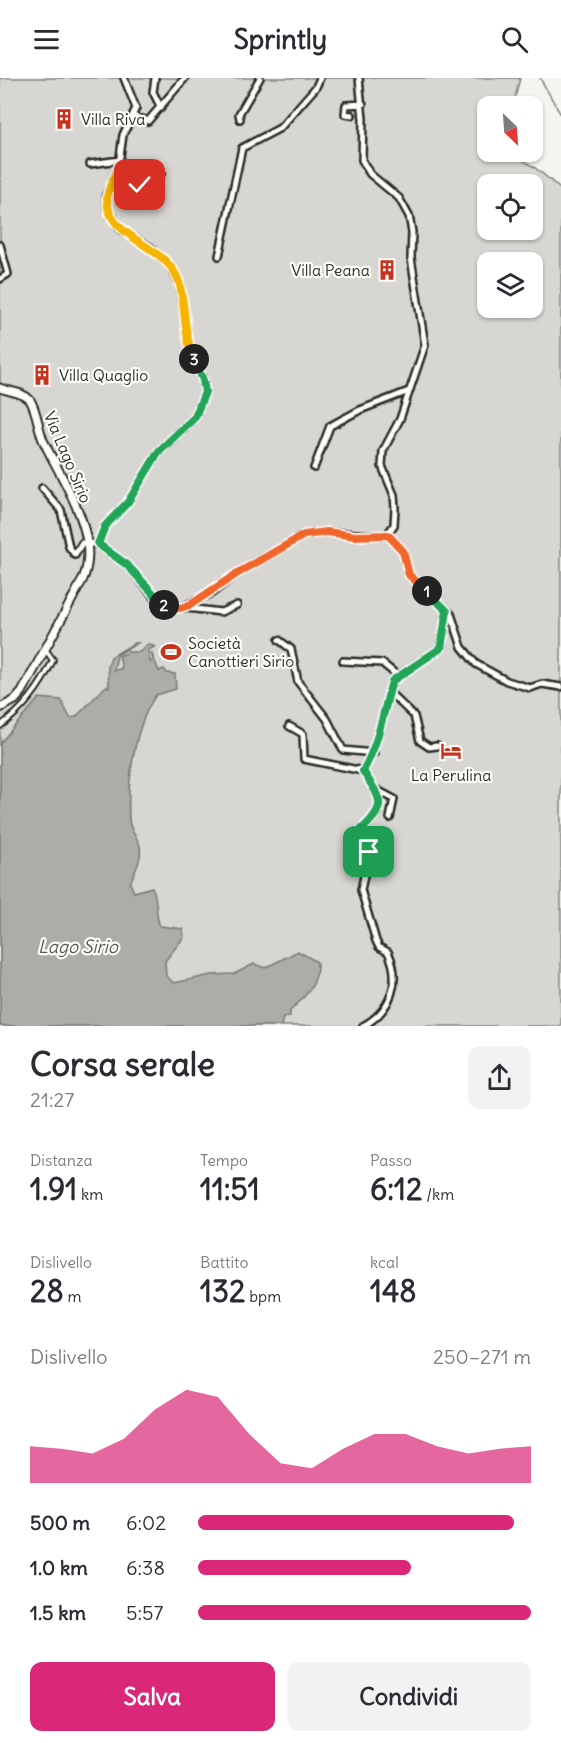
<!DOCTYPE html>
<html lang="it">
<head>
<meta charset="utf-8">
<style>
  :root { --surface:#fff; --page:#f2f2f3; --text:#2b2b33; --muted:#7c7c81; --accent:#db2777 }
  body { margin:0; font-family:Delius,sans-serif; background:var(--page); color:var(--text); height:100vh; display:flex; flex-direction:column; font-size:22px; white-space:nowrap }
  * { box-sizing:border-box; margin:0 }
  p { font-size:20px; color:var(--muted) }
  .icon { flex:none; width:33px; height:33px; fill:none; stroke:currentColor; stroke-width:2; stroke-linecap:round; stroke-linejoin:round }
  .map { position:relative; height:948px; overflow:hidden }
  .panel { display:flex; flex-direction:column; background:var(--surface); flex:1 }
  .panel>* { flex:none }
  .needle { width:39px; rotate:155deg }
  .controls { position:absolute; left:477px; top:18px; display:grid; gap:12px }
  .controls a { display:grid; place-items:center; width:66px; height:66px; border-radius:12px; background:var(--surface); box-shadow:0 2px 4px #0004; font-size:30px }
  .pin { position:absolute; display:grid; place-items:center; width:51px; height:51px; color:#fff; margin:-26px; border-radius:12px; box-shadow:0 3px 9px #0006 }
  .km { position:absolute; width:30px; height:30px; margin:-15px; border-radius:50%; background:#222; color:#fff; font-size:16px; line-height:30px; text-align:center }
  .round { display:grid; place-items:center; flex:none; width:63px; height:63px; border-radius:12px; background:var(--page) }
  .summary { display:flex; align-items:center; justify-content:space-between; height:102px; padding:0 30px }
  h1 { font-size:33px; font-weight:700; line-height:45px }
  .figures { display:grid; grid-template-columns:repeat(3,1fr); gap:9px; height:102px; padding:6px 30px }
  .figures div { display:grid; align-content:center }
  .figures b { font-size:30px; font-weight:700 }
  .figures small { font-size:16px; font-weight:400 }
  .figures p { font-size:16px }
  .chart { height:168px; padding:12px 30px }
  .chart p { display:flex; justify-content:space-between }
  .chart svg { width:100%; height:108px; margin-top:6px; fill:var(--accent); opacity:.7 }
  .cta { display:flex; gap:12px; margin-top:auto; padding:12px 30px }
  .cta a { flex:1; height:69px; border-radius:12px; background:var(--accent); color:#fff; font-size:24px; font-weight:700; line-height:69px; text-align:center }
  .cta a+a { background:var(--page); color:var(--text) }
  ul { padding:0 30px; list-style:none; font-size:20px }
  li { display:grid; grid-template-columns:96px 72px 1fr; align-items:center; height:45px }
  li i { height:15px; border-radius:8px; background:var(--accent) }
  header { display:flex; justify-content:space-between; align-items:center; height:78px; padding:0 30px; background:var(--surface); font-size:27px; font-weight:700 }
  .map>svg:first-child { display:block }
  .green { fill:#d7d6d2; stroke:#81807e; stroke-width:1.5; fill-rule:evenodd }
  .water { fill:#adaca9; stroke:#797877; stroke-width:1.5 }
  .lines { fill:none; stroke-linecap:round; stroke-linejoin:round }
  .stream { stroke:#797877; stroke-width:1.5 }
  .pedestrian-casing { stroke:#2b2b2b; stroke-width:8 }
  .minor-casing { stroke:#2b2b2b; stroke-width:10 }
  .secondary-casing { stroke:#2b2b2b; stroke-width:11 }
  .pedestrian { stroke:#fdfcf7; stroke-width:4 }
  .minor { stroke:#fdfcf7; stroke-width:5 }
  .secondary { stroke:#fdfcf7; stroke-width:7 }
  .split-1-casing { stroke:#fff; stroke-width:12 }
  .split-2-casing { stroke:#fff; stroke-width:12 }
  .split-3-casing { stroke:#fff; stroke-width:12 }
  .split-4-casing { stroke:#fff; stroke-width:12 }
  .split-1 { stroke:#22a559; stroke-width:8 }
  .split-2 { stroke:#f0652b; stroke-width:8 }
  .split-3 { stroke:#22a559; stroke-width:8 }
  .split-4 { stroke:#f5b400; stroke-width:8 }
  .labels { text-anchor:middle; stroke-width:4.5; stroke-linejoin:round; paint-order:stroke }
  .poi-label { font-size:16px; fill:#2b2b2b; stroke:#fdfcf7; text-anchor:start }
  .street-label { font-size:16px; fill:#2b2b2b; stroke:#fdfcf7 }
  .water-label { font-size:18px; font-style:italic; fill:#585857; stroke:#fdfcf7 }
</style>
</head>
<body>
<header><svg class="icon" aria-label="menu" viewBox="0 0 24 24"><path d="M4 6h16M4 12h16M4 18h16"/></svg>Sprintly<svg class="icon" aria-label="search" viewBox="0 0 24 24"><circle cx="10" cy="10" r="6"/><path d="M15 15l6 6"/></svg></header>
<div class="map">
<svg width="561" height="948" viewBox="0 0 561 948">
  <rect width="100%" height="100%" fill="#f5f4ef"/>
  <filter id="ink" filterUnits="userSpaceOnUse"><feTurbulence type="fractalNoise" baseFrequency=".0167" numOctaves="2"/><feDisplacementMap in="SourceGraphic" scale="12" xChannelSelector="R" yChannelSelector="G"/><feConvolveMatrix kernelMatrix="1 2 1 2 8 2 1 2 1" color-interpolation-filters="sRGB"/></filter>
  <g filter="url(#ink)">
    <!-- green -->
    <path class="green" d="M 0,0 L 520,0 L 513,28 L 488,28 L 488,74 C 519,74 539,91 561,112 L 561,948 L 0,948 ZM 488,106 L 532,106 L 532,152 L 488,152 ZM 488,184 L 532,184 L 532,230 L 488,230 Z"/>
    <!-- water -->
    <path class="water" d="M 134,565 L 138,565 L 117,577 L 114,593 L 122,590 L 119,578 L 129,574 L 140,574 L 148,566 L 155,569 L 148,572 L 150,584 L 153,582 L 151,574 L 159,593 L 164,591 L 167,595 L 175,596 L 176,611 L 156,617 C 135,646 127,703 129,740 C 129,751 135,756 139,765 C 144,778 135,793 130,805 L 134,814 L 152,809 C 159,822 154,835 160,848 L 183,851 L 184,859 L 165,883 L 166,898 L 174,905 L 211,897 L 234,896 L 254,886 L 265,890 L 298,873 L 317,884 C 318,908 306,917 290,933 L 290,938 L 283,940 L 281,948 L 0,948 L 0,665 L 39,620 L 61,622 L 70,640 L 76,639 L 106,608 L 109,609 L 108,588 L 111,579 Z"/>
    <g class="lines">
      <!-- stream -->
      <path class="stream" d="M 540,0 L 561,37"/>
      <!-- pedestrian casing -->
      <g class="pedestrian-casing">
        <path id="pedestrian" d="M 0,648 C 23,632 41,608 53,582 L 47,574"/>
      </g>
      <!-- minor casing -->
      <g class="minor-casing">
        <path id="minor" d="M 155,0 L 153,14 L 161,30
          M 352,37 L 345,36 L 346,27 L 363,26
          M 132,38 L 148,43 L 185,0
          M 240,41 L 239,36 L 260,0
          M 90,86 L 120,82
          M 119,87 C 127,98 133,108 148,107 L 153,98 L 161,96
          M 0,167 L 8,196 L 0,201
          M 219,178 L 242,70 L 280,50 L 316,9 L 320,0
          M 314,390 L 330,348 L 360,332 L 409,313
          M 42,410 L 61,432 L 69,469 L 75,477 L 82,465 L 98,466
          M 388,457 L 403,473 L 409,497 L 451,536 L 462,569 L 476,586 L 507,603 L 530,610 L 542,606 L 561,609
          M 98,466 L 105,448 L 128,424 L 159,373 L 195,339 L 205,314 L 203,301 L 190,273 L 179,204 L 169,187 L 150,169 L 120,151 L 107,129 L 106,117 L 118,93 L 123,57 L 136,30 L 124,0
          M 98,466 L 127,487 L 161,527 L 221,534 L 237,527
          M 180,530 L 212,515 L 238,495 L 304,457 L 327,454 L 386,458 L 394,447 L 395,430 L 394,417 L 382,388 L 383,373 L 400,341 L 425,267 L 411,180 L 412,154 L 409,138 L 399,120 L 370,96 L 362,82 L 363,41 L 359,0
          M 279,562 L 291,571 L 298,604 L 327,641 L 343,672 L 374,675
          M 343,583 L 382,585 L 398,598
          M 389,614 L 414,638 L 420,663 L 429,669 L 437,668
          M 289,648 L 303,656 L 304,681 L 363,693 C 382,722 388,728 360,753 L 369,774 L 361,812 L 376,863 L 379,869 L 388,874 C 402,903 391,933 363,948
          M 363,693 C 380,662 383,636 392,602 L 441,570 L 447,533
          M 375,711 L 394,721 L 390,740"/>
      </g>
      <!-- secondary casing -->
      <g class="secondary-casing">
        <path id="secondary" d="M 0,310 C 10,314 23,314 30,322 C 37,333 38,350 43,362 C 61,401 102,457 83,501 L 22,614 L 15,622 L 0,630"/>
      </g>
      <!-- pedestrian -->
      <use href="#pedestrian" class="pedestrian"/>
      <!-- minor -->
      <use href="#minor" class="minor"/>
      <!-- secondary -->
      <use href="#secondary" class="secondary"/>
    </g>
  </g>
  <g class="lines" filter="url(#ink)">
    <!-- split-1 casing -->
    <g class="split-1-casing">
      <path id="split-1" d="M 369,774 L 360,753 C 388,727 382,723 363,693 C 379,664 383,635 392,603 L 441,570 L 447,533 L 427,513"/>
    </g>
    <!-- split-2 casing -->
    <g class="split-2-casing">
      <path id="split-2" d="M 164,527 L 180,530 L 190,527 L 238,495 L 304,457 L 327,454 L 355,458 L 388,457 L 403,473 L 409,497 L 427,513"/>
    </g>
    <!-- split-3 casing -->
    <g class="split-3-casing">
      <path id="split-3" d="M 164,527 L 127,487 L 98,466 L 105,448 L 128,424 L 159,373 L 195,339 L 205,314 L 203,302 L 194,281"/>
    </g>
    <!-- split-4 casing -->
    <g class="split-4-casing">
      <path id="split-4" d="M 140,107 L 130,102 L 119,87 C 117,99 107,109 107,121 C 107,161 167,166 179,204 C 186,229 183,256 194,281"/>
    </g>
    <!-- split-1 -->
    <use href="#split-1" class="split-1"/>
    <!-- split-2 -->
    <use href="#split-2" class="split-2"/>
    <!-- split-3 -->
    <use href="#split-3" class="split-3"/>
    <!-- split-4 -->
    <use href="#split-4" class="split-4"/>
  </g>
  <!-- icons -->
  <defs>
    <g id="building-bare" transform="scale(1.62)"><path d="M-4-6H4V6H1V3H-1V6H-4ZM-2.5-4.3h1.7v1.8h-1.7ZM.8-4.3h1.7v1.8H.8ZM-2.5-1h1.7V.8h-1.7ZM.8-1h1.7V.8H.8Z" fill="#c8321e" stroke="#fdfcf7" stroke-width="2.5" paint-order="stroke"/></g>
    <g id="stadium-bare" transform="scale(1.62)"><path d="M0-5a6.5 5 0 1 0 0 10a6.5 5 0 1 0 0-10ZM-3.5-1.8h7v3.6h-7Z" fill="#c8321e" stroke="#fdfcf7" stroke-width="2.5" paint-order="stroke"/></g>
    <g id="hotel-bare" transform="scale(1.62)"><path d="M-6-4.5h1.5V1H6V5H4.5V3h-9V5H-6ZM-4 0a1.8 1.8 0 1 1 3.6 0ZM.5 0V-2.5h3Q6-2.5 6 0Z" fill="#c8321e" stroke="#fdfcf7" stroke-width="2.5" paint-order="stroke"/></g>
  </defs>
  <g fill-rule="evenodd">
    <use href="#building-bare" x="64" y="41"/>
    <use href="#building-bare" x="387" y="192"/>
    <use href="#building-bare" x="42" y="297"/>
    <use href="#stadium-bare" x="171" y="574"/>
    <use href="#hotel-bare" x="451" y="673"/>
  </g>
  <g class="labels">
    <!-- poi labels -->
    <g class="poi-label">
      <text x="81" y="47">Villa Riva</text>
      <text x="370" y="198" text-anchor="end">Villa Peana</text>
      <text x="59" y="303">Villa Quaglio</text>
      <text x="188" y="571">Società<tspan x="188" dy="18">Canottieri Sirio</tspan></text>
      <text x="451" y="703" text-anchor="middle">La Perulina</text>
    </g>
    <!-- street labels -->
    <g class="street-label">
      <text transform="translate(68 379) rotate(67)" y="6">Via Lago Sirio</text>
    </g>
    <!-- water labels -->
    <g class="water-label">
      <text x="78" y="875">Lago Sirio</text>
    </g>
  </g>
</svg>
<div class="controls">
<a><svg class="needle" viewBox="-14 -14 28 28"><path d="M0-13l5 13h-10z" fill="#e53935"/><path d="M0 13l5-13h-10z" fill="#7c7c81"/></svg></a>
<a><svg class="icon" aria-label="locate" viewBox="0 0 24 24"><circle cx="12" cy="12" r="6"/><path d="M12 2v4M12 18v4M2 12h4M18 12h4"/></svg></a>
<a><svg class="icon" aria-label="layers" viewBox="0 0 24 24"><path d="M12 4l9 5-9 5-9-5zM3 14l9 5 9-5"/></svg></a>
</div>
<div class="pin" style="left:369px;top:774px;background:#1e9e55"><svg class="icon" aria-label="arrive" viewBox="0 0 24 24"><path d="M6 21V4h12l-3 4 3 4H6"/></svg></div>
<div class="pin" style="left:140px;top:107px;background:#d93025"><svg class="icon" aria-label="check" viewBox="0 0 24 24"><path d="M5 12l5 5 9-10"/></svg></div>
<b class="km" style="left:427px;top:513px">1</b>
<b class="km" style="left:164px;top:527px">2</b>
<b class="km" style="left:194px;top:281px">3</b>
</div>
<section class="panel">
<div class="summary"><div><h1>Corsa serale</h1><p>21:27</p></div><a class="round"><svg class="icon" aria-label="share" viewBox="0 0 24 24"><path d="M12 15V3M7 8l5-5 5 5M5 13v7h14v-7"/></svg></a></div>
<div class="figures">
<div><p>Distanza</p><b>1.91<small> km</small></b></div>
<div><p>Tempo</p><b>11:51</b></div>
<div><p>Passo</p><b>6:12<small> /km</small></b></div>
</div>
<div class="figures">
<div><p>Dislivello</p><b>28<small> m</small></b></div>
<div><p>Battito</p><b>132<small> bpm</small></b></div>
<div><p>kcal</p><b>148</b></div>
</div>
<div class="chart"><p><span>Dislivello</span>250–271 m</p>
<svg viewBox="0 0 160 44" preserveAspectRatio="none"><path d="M0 44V29L10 30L20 32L30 26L40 14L50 6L60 9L70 24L80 36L90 38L100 30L110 24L120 24L130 29L140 32L150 30L160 29V44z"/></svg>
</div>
<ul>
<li><b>500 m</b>6:02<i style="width:95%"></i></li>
<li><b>1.0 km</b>6:38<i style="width:64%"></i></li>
<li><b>1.5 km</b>5:57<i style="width:100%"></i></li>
</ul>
<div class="cta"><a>Salva</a><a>Condividi</a></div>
</section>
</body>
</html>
